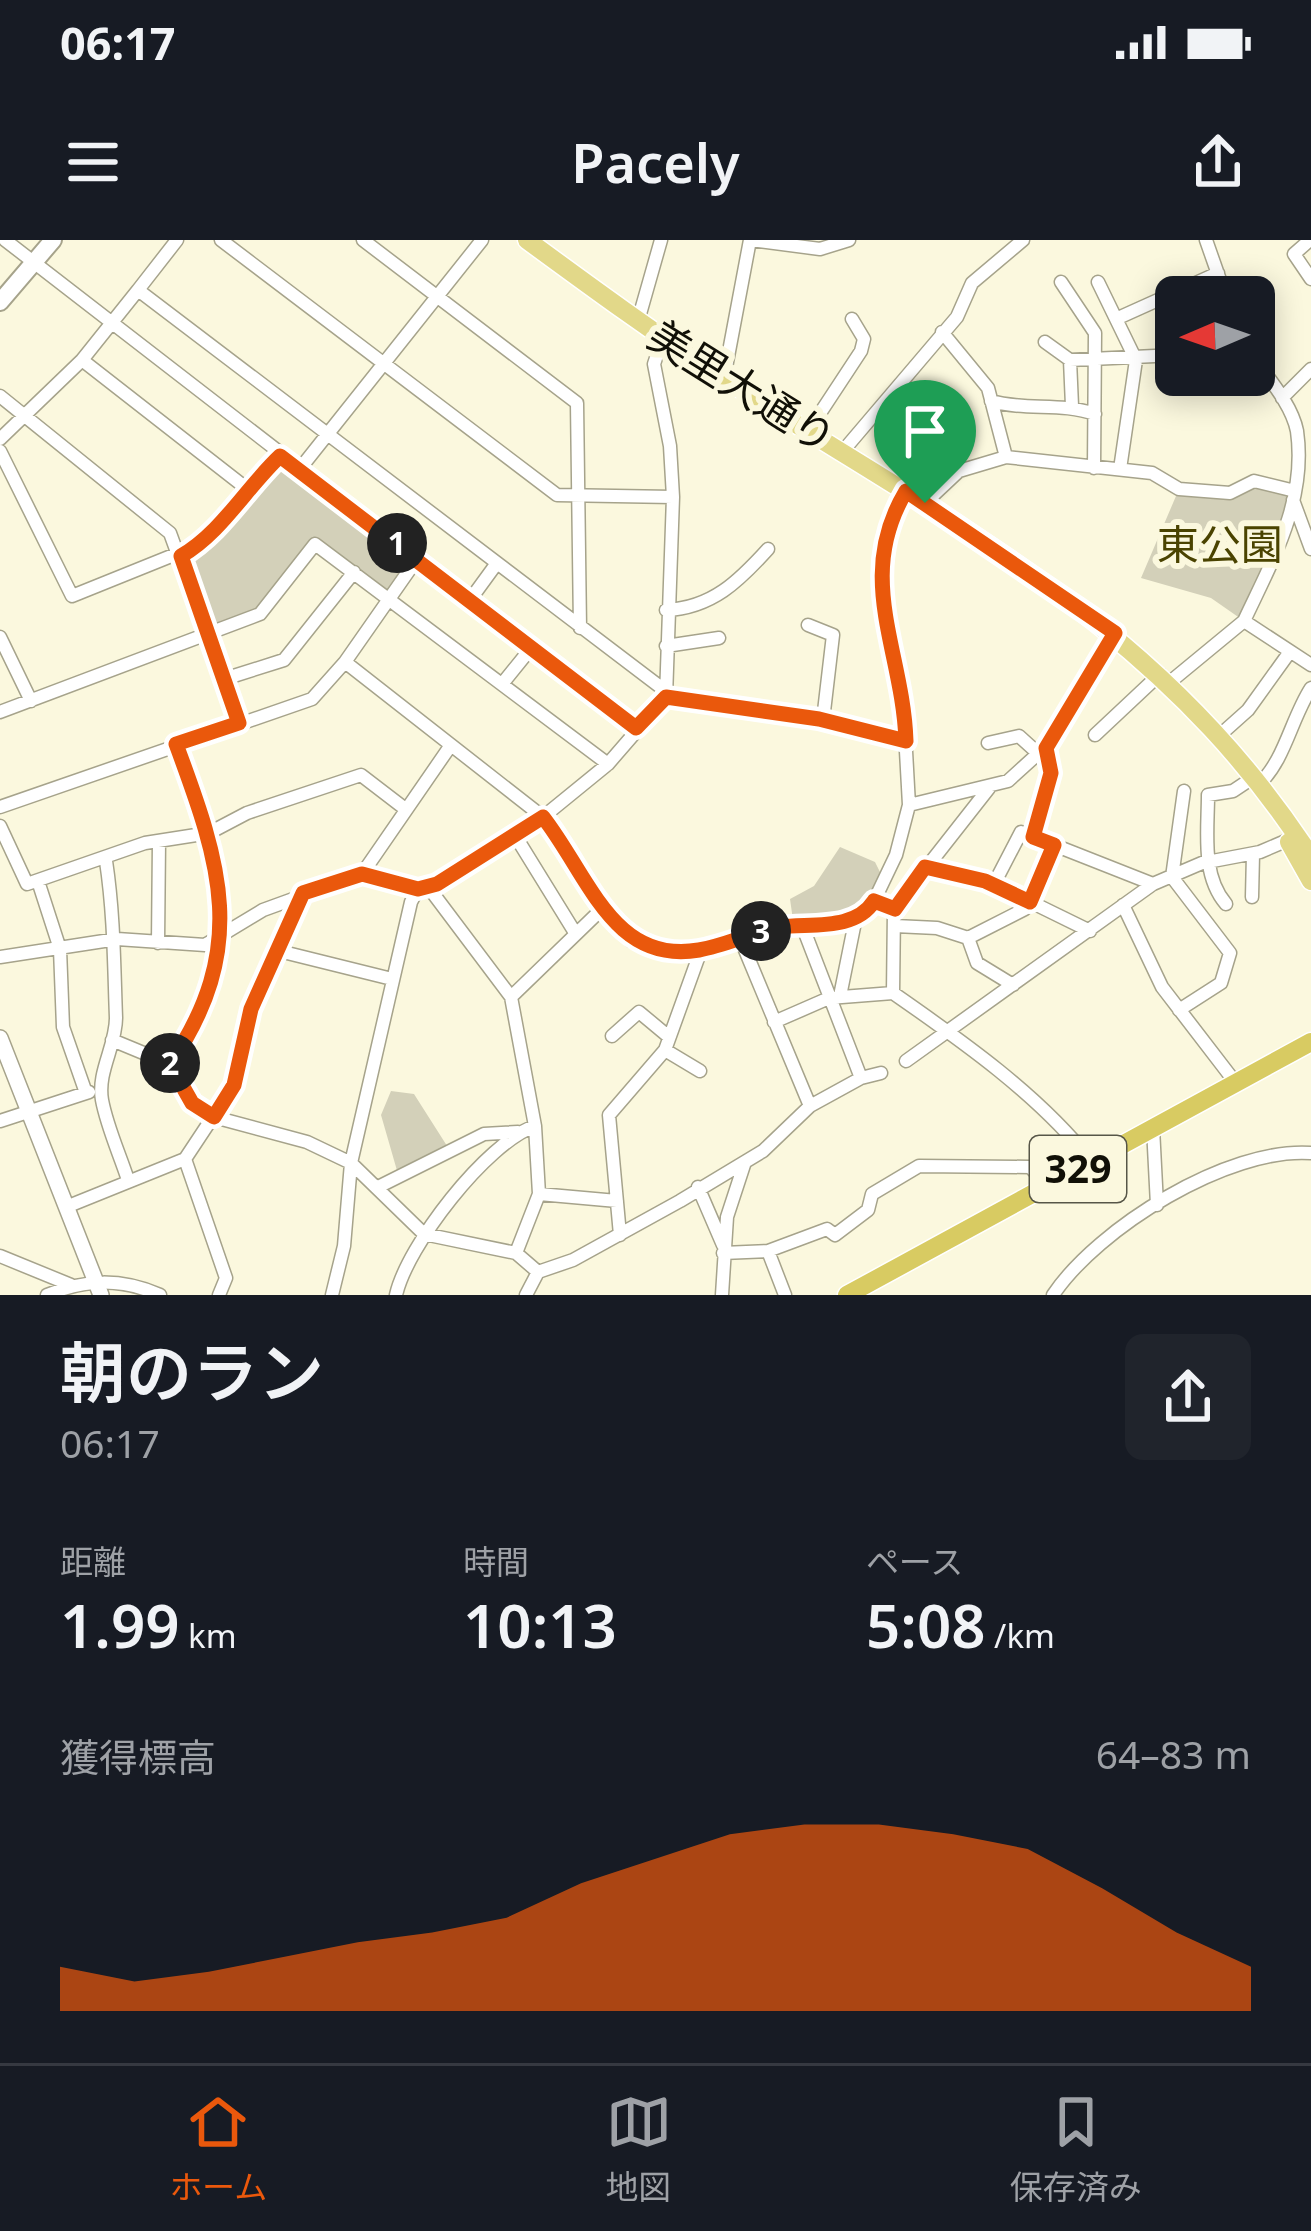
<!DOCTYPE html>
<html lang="ja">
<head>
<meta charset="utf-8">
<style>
  :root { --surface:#171b24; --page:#20242c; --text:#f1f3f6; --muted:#9ea1a6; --line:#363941; --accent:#ea580c }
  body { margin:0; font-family:"Noto Sans","Noto Sans JP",sans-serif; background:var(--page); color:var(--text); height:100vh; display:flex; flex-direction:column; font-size:45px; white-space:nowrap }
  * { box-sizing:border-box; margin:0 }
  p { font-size:39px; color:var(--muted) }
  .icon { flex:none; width:66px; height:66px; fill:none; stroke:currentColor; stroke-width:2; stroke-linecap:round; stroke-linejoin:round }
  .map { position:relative; height:1055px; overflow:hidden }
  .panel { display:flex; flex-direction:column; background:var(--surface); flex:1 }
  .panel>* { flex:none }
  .needle { width:78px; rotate:268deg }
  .buttons { position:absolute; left:1155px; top:36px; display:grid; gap:24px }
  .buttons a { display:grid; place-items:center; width:120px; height:120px; border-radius:18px; background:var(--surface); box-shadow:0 6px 30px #0003; font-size:60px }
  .pin { position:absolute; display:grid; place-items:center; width:102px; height:102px; color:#fff; margin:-123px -51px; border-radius:50% 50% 50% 0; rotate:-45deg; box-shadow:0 0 12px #0007 }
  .pin .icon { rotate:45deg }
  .km { position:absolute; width:60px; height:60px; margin:-30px; border-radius:50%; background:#222; color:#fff; font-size:33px; line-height:60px; text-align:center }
  .round { display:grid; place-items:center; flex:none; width:126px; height:126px; border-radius:18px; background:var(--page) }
  .summary { display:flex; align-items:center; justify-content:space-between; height:204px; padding:0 60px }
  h1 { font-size:66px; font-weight:600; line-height:90px }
  .figures { display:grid; grid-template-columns:repeat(3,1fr); gap:18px; height:204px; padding:12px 60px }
  .figures div { display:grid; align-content:center }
  .figures b { font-size:60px; font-weight:600 }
  .figures small { font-size:33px; font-weight:400 }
  .figures p { font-size:33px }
  .chart { height:336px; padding:24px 60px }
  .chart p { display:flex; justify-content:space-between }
  .chart svg { width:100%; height:216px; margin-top:12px; fill:var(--accent); opacity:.7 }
  .status { display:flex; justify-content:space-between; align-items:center; height:84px; padding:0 60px; background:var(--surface); direction:ltr }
  .status svg { height:33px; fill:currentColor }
  header { display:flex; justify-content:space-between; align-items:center; height:156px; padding:0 60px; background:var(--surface); font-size:54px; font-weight:600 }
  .menu { display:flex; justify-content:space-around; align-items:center; height:168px; border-top:3px solid var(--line); background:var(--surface); font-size:33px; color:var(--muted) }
  .menu a { display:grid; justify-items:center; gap:6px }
  .menu .selected { color:var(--accent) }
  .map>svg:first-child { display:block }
  .green { fill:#d3d0b9 }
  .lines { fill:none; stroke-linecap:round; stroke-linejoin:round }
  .minor-casing { stroke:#a6a38b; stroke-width:15 }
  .tertiary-casing { stroke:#a6a38b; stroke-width:18 }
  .secondary-casing { stroke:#a6a38b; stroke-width:20 }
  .primary-casing { stroke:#fff; stroke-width:21 }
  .trunk-casing { stroke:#fff; stroke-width:21 }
  .minor { stroke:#fff; stroke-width:12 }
  .tertiary { stroke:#fff; stroke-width:15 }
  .secondary { stroke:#fff; stroke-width:16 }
  .primary { stroke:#e2d889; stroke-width:18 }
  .trunk { stroke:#d8cb62; stroke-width:18 }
  .route-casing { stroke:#fff; stroke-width:24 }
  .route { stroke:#ea580c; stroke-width:15 }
  .labels { text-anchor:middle; stroke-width:12; stroke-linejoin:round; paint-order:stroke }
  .shield { fill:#fbf8de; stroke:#575648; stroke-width:3 }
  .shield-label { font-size:39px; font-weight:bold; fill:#111007 }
  .street-label { font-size:42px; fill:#111007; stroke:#fbf8de }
  .park-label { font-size:42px; fill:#4a4300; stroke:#fbf8de }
</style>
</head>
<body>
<div class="status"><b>06:17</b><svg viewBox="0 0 49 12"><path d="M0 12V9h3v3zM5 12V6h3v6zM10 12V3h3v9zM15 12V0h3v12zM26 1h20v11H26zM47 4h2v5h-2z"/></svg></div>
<header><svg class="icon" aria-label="menu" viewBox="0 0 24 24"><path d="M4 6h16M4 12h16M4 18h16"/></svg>Pacely<svg class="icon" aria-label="share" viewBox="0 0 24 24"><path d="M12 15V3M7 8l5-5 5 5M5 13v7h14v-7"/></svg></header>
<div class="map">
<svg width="1311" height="1055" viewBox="0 0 1311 1055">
  <rect width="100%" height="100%" fill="#fbf8de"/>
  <!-- green -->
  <path class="green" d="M 280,216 L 417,319 L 392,359 L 315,305 L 260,374 L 211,396 L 181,316 L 206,302 Z
    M 1254,241 L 1295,251 L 1244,381 L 1211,358 L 1141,338 L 1179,249 L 1230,253 Z
    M 840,607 L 875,622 L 881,634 L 864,667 L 841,676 L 793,680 L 790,659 L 814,646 Z
    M 391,851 L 414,854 L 449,909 L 398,934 L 381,875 Z"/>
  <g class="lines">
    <!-- minor casing -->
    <g class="minor-casing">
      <path id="minor" d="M 5,0 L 636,488
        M 177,0 L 138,50 L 663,449
        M 221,0 L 557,255 L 673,257
        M 363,0 L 577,163 L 580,388
        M 1206,0 L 1226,57
        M 1310,0 L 1294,14 L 1311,39
        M 1061,42 L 1095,93 L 1094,228
        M 1098,42 L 1136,120 L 1120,229
        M 1118,78 L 1218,33
        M 638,81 L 661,0
        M 942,92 L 988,148 L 1006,217
        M 1045,102 L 1070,120 L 1176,115
        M 1254,118 C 1269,139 1292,165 1297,191 C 1307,261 1272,321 1244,381 L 1311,425
        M 82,120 L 138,50
        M 1070,120 L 1072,166
        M 724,138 L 750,0 L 820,9 L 849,0
        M 0,156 L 170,293 L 239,483
        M 1282,158 L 1311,129
        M 991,161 C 1026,171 1061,162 1095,174
        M 809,190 L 861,111 L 864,99 L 852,79
        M 0,199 L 82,120 L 246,248
        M 0,211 L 72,356 L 206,302 L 246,248 L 280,216
        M 843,211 L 957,77 L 972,43 L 1023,0
        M 299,230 L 482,0
        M 1293,260 L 1311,309
        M 925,263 L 959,231 L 1006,217 L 1152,233 L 1179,249 L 1230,253 L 1254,241 L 1295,251
        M 470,360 L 497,323
        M 666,370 C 712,368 739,341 768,309
        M 808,385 L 833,395 L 823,480
        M 0,397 L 31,461
        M 666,406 L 719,398
        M 345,422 L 543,577 L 631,701 L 668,714 L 782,687 L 845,681 L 866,672 L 874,661 L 896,615 L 909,565 L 903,457 L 886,386 L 880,314 L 906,251
        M 224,439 L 284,420 L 354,332
        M 1170,442 L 1244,381
        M 502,444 L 532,407
        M 666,457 L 819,479 L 906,501
        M 0,472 L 260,374 L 315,304 L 608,524
        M 1095,495 L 1160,434
        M 1220,495 L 1248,470 L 1289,413
        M 988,503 L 1019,496 L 1040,515
        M 1259,544 C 1285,520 1291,479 1311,448
        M 909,565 L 1008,541 L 1052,501 L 1114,394
        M 0,567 L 312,459 L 345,422 L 417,319
        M 0,586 L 27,644 L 145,603 L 209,593 L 247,573 L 361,535 L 404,568
        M 516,597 L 574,691
        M 1033,597 L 1051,533 L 1046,508
        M 106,621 C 114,674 114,725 116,778 C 116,806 97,832 102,860 C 107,887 120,915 128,940
        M 925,627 L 994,644 L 1090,691
        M 362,634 L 451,505
        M 38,641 L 60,709 L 63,787 L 86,853
        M 994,644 L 1021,592 L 1153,644
        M 1252,657 L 1253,614
        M 1226,664 C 1201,635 1208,591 1208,555 L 1233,551 L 1254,537
        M 1123,665 L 1162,747 L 1235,842
        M 895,686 L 937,688 L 968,698 L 977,723 L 1013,745
        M 740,698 L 810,866
        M 968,698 L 1025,669 L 1054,605
        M 158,703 L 159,601
        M 279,711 L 392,739
        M 0,717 L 117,699 L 205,705 L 263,670 L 362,634 L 432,652 L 511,757 L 535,886 L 539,954 L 516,1013
        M 893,753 L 894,669 L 989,548
        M 840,756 L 856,677
        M 511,757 L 604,667
        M 1179,770 L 1221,743 L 1230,713 L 1172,637 L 1184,551
        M 774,782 L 829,758 L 893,753 C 962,801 1039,855 1091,921
        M 612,796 L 639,772 L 669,797
        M 112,800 L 170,824 L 192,863 L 214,877 L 307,902 L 351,923 L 424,994 L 516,1013 L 538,1032
        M 665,810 L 700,831
        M 906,821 L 1153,644 L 1202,623 L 1260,612 L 1288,600
        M 170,824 C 249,708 221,625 175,504
        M 861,838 L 881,833
        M 0,881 L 89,852
        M 1153,888 L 1157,965
        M 185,919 L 226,1038 L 219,1055
        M 378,947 L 484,894 L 518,892
        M 698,947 L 723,1005
        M 539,954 L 617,961
        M 66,967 L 185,919 L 234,845 L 251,769 L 303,653
        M 620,995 L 609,875 L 665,810 L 701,710
        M 768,1011 L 785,1055
        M 723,1013 L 768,1011 L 827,989 L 835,995 L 868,970 L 872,954 L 919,926 L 1030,927 L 1048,946
        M 0,1016 L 71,1045
        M 47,1055 C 85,1039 121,1038 160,1055
        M 332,1055 L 344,1006 L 351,923 L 411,662 L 418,649 L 437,644 L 543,577 L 608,524 L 666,457 L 673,257 L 670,206 L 654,124 L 663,97
        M 396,1055 C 407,1006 486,903 535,886
        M 526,1055 L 538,1032 L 573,1020 L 680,961 L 763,911 L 810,866 L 861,838 L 802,685
        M 722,1055 L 727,977 L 745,922
        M 1053,1055 C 1098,988 1228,907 1311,913"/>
    </g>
    <!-- tertiary casing -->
    <g class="tertiary-casing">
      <path id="tertiary" d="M 0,798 L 101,1055"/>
    </g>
    <!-- secondary casing -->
    <g class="secondary-casing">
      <path id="secondary" d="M 0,62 L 53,0"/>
    </g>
    <!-- primary casing -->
    <g class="primary-casing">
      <path id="primary" d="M 527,0 C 591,47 655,94 722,137 C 948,284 1159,381 1311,617
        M 1289,602 L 1311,641"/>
    </g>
    <!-- trunk casing -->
    <g class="trunk-casing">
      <path id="trunk" d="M 847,1055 L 1311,802"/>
    </g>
    <!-- minor -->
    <use href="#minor" class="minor"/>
    <!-- tertiary -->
    <use href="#tertiary" class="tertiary"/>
    <!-- secondary -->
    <use href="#secondary" class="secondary"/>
    <!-- primary -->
    <use href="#primary" class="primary"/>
    <!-- trunk -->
    <use href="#trunk" class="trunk"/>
  </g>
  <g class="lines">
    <!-- route casing -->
    <g class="route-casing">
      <path id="route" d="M 280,216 L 636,488 L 666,457 L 819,479 L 906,501 C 903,410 854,338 906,251 L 1115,393 L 1046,508 L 1051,533 L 1033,597 L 1054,605 L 1030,662 L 985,641 L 925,627 L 895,669 L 874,661 C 855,691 811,683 780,687 C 752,692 727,705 699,710 C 613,725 589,636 543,577 L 437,644 L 418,649 L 362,634 L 303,653 L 251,769 L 234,845 L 214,877 L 192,863 L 170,824 C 249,708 221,625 176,504 L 239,483 L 181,316 C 221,293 246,248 280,216 Z"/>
    </g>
    <!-- route -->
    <use href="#route" class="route"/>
  </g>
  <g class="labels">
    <!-- shield labels -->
    <rect class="shield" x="1030" y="896" width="96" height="66" rx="9"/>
    <g class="shield-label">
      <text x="1078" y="943">329</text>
    </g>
    <!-- street labels -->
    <g class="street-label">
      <text transform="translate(742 147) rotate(32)" y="15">美里大通り</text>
    </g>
    <!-- park labels -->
    <g class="park-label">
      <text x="1220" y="320">東公園</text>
    </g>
  </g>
</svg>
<div class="buttons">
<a><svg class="needle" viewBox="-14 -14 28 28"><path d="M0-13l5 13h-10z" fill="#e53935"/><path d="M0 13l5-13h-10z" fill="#9ea1a6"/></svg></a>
</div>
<div class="pin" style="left:925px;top:263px;background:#1e9e55"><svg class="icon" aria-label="arrive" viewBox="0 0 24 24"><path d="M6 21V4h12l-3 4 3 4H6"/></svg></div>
<b class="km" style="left:397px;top:303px">1</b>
<b class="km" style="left:170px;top:823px">2</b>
<b class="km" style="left:761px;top:691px">3</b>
</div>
<section class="panel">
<div class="summary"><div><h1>朝のラン</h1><p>06:17</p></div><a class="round"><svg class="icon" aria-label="share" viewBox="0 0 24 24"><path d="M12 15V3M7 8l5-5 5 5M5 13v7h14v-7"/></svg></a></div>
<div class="figures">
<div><p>距離</p><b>1.99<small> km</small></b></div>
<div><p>時間</p><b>10:13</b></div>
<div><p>ペース</p><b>5:08<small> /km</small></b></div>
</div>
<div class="chart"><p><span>獲得標高</span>64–83 m</p>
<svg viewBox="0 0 160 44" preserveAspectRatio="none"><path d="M0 44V35L10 38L20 36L30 33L40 30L50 28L60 25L70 18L80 13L90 8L100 6L110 6L120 8L130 11L140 19L150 28L160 35V44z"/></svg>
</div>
</section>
<nav class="menu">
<a class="selected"><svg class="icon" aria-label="home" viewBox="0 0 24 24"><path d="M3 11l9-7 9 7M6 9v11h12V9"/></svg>ホーム</a>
<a><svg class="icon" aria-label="map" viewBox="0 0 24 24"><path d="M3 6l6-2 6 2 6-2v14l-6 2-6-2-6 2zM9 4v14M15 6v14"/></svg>地図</a>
<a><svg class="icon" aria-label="saved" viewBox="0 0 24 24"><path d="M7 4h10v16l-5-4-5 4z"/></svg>保存済み</a>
</nav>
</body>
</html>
